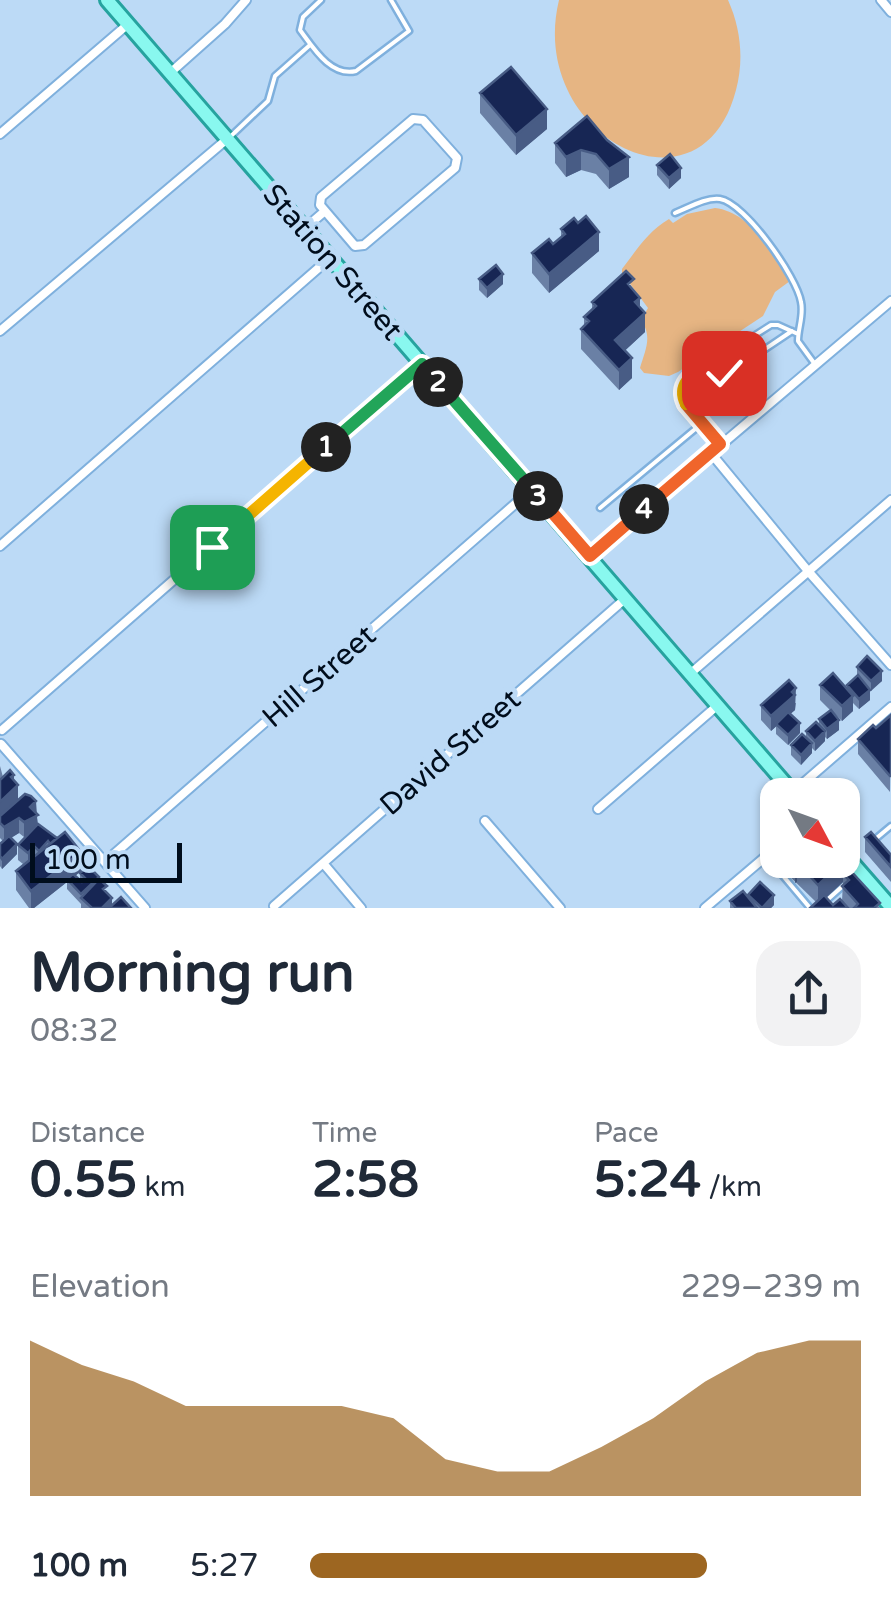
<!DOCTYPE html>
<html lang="en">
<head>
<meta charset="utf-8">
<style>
  :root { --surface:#fff; --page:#f2f2f3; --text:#1f2937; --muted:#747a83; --accent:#9d6621 }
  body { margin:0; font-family:"Varela Round",sans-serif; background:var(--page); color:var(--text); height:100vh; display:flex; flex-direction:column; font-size:38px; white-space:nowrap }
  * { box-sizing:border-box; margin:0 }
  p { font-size:32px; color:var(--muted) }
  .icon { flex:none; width:55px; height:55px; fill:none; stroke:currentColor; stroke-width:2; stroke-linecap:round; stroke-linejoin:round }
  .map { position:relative; height:908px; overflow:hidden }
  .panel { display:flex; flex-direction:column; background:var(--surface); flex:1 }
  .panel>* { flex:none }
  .needle { width:65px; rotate:131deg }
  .fabs { position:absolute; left:760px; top:778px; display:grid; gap:20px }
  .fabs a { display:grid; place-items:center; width:100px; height:100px; border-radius:20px; background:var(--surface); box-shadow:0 2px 8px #0004; font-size:50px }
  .scale { position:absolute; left:30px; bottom:25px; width:152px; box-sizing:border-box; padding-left:10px; border:5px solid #000d1c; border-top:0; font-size:28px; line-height:35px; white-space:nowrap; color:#000d1c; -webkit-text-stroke:8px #bcdaf6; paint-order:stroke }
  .pin { position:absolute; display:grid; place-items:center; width:85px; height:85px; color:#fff; margin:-42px; border-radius:20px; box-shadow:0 5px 15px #0006 }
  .km { position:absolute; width:50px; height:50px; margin:-25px; border-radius:50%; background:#222; color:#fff; font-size:28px; line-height:50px; text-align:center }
  .round { display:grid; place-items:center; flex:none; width:105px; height:105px; border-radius:30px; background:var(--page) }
  .headline { display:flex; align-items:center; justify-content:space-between; height:170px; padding:0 30px }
  h1 { font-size:55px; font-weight:800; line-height:75px }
  .stats { display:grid; grid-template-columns:repeat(3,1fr); gap:15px; height:170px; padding:10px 30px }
  .stats div { display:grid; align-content:center }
  .stats b { font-size:50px; font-weight:800 }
  .stats small { font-size:28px; font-weight:400 }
  .stats p { font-size:28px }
  .chart { height:280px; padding:20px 30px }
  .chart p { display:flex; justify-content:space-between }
  .chart svg { width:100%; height:180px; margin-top:10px; fill:var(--accent); opacity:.7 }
  ul { padding:0 30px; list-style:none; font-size:32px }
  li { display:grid; grid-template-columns:160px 120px 1fr; align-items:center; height:75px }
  li i { height:25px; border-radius:12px; background:var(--accent) }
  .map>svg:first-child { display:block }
  .grass { fill:#e6b583 }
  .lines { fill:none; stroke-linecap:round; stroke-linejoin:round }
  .lane-casing { stroke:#7fb0dd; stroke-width:9 }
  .street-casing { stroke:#7fb0dd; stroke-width:12 }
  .primary-casing { stroke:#26a39f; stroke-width:18 }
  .lane { stroke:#fff; stroke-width:4 }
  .street { stroke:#fff; stroke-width:8 }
  .primary { stroke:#89f8ef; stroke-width:12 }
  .wall { fill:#6a80a5 }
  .shaded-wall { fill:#485c85 }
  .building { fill:#172654; stroke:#485c85; stroke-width:2.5 }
  .split-1-casing { stroke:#fff; stroke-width:20 }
  .split-2-casing { stroke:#fff; stroke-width:20 }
  .split-3-casing { stroke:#fff; stroke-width:20 }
  .split-4-casing { stroke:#fff; stroke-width:20 }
  .split-5-casing { stroke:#fff; stroke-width:20 }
  .split-6-casing { stroke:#fff; stroke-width:20 }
  .split-1 { stroke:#f5b400; stroke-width:12 }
  .split-2 { stroke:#22a559; stroke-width:12 }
  .split-3 { stroke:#22a559; stroke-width:12 }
  .split-4 { stroke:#f0652b; stroke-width:12 }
  .split-5 { stroke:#f0652b; stroke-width:12 }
  .split-6 { stroke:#f5b400; stroke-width:12 }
  .labels { text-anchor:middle; stroke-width:10; stroke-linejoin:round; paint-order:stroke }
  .street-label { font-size:30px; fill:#000d1c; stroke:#bcdaf6 }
</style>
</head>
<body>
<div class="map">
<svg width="891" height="908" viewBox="0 0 891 908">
  <rect width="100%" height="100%" fill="#bcdaf6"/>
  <!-- grass -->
  <path class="grass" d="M 559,0 L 728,0 C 741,29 744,60 736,90 C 701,226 526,136 559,0 Z
    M 715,208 C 750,212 774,253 790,281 L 775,292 L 763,316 L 678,372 L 669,376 L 644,373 L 640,368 C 645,350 653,337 641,320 L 648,308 L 622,273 L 622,269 C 636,251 648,231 669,219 L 673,223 L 687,214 Z"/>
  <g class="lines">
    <!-- lane casing -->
    <g class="lane-casing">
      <path id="lane" d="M 321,0 L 303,17 L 300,30 C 314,49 331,77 356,71 L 409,31 L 391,0
        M 230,137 L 268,101 L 275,76 L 310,45
        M 675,213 C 688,208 706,197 720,199 C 745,203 797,277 801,302 C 804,315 798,328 798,341 L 814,363
        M 709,364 L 720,372 L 731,372 L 792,331
        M 720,444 L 684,402 L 683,388 L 688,378 L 771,325 L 778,325 L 798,334
        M 600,508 L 700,425
        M 873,841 L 891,826
        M 768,858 L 810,908
        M 826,901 L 845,884"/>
    </g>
    <!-- street casing -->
    <g class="street-casing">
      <path id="street" d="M 881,0 L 891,12
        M 170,73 L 225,24 L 246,0
        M 413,119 L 423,120 L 457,158 L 455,168 L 364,245 L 355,246 L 320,205 L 321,197 Z
        M 0,134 L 127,25
        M 304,229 L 325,211
        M 0,331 L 226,140
        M 710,452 L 808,571 L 891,665
        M 0,546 L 330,258
        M 590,556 L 891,301
        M 691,673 L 891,500
        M 2,730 L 422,363
        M 1,744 L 145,908
        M 793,792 L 891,707
        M 598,809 L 718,705
        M 485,821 L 560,908
        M 105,862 L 531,490
        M 323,863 L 361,908
        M 274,906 L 626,598
        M 705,908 L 778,846"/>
    </g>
    <!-- primary casing -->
    <g class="primary-casing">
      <path id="primary" d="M 107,0 L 795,795
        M 842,851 L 891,907"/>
    </g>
    <!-- lane -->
    <use href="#lane" class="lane"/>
    <!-- street -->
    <use href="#street" class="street"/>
    <!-- primary -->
    <use href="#primary" class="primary"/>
  </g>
  <!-- wall -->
  <path class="wall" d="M 480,93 L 547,129 L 516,155 L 480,113 Z
    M 587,116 L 629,177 L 609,189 L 596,174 L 581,170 L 566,177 L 555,163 L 555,143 Z
    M 657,165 L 681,178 L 669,189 L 657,175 Z
    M 561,229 L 599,251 L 549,293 L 532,273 L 532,253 L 553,244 L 561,237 Z
    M 479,279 L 503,284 L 487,298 L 479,290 Z
    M 634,290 L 640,307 L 645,332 L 625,350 L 632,378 L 619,390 L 581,349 L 581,329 L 584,325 L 584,317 L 592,310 L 592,302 Z
    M 857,667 L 882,681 L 870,690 L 870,700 L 859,709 L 853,703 L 853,711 L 842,721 L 832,711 L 839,730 L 827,739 L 825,737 L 825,741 L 815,751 L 812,748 L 812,753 L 801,765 L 791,755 L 791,745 L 806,738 L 806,731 L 819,725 L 819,719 L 830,710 L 820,700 L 820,685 L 847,689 L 847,685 L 857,677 Z
    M 796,703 L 795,710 L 790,714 L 800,733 L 788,745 L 776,734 L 776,726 L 771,731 L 761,720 L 761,705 Z
    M 891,715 L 890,792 L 858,754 L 858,739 L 876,728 Z
    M 0,766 L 3,777 L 14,780 L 18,800 L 36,813 L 38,824 L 81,871 L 75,876 L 80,880 L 80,873 L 99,879 L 112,905 L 131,908 L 81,908 L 81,904 L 67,889 L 67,882 L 34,908 L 29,908 L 16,890 L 16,871 L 23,864 L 18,860 L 18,845 L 26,836 L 24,837 L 19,833 L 11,838 L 17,854 L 2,869 L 0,866 L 0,844 L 3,841 L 0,838 Z
    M 865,837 L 891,855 L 891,882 L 865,852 Z
    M 778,843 L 778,860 L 842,860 L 846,871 L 880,908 L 848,908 L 842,901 L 843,882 L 826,898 L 833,905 L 848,908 L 816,902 L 777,864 Z
    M 748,895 L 774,905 L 771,908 L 730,908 L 730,901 L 748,897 Z"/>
  <!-- shaded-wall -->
  <path class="shaded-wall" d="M 547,109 L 547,129 L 516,155 L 516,135 Z
    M 581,150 L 581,170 L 566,177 L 566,157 Z
    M 629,157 L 629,177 L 609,189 L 609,169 Z
    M 681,168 L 681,178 L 669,189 L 669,178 Z
    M 599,232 L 599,251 L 549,293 L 549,274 Z
    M 503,274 L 503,284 L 487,298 L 487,288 Z
    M 640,298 L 640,317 L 645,313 L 645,332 L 615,360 L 615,340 L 635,302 Z
    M 632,358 L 632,378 L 619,390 L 619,370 Z
    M 882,671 L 882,681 L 871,691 L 871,681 Z
    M 796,688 L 795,710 L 771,731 L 771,716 Z
    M 870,690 L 870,700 L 859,709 L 859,699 Z
    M 853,696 L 853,711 L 842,721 L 842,706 Z
    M 839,720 L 839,730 L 827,739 L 827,729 Z
    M 800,723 L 800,733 L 788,745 L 788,735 Z
    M 825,731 L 825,741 L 815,751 L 815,741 Z
    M 812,743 L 812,753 L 801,765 L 801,755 Z
    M 14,775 L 14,790 L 18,785 L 18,800 L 0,817 L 0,802 L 11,777 Z
    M 36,801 L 38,830 L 24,837 L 24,822 L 30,807 Z
    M 19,818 L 19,833 L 4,842 L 4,827 Z
    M 17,844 L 17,854 L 2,869 L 2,859 Z
    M 34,846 L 34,861 L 28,868 L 28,853 Z
    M 81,852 L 81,871 L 69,881 L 67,879 L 67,882 L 34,908 L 31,908 L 31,891 Z
    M 846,859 L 846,878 L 843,874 L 843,882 L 818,905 L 818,885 Z
    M 797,862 L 797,882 L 795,883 L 795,863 Z
    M 774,895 L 774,905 L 771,908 L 762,908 Z
    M 112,898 L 112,908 L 102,908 Z"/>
  <!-- building -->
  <path class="building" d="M 511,67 L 547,109 L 516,135 L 480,93 Z
    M 587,116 L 607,140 L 629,157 L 609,169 L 596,154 L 581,150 L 566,157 L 555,143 Z
    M 670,154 L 681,168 L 669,178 L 657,165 Z
    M 586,216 L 599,232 L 549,274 L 532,253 L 549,239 L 553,244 L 565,234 L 561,229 L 574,218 L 578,223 Z
    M 496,265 L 503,274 L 487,288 L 479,279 Z
    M 626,271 L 634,279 L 628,284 L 640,298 L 635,302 L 645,313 L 615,340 L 632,358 L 619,370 L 581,329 L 589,321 L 584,317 L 596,306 L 592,302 Z
    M 867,656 L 882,671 L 871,681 L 857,667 Z
    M 833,673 L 853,696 L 842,706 L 820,685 Z
    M 858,675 L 870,690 L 859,699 L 847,685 Z
    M 789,680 L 796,688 L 792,692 L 795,695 L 771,716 L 761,705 Z
    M 831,710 L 839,720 L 827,729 L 819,719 Z
    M 788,712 L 800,723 L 788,735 L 776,724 Z
    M 891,715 L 891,776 L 890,776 L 858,739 L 873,725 L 876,728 Z
    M 816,722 L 825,731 L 815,741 L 806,731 Z
    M 802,734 L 812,743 L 801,755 L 791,745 Z
    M 10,770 L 14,775 L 11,777 L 18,785 L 0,802 L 0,780 Z
    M 25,794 L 31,796 L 36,801 L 30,807 L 38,815 L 24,822 L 19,818 L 4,827 L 0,823 L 0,816 Z
    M 38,824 L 57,838 L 50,844 L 48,841 L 39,851 L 34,846 L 28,853 L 18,845 Z
    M 65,832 L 81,852 L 31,891 L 16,871 Z
    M 871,832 L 891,855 L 891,867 L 865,837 Z
    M 9,836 L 17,844 L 2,859 L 0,856 L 0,844 Z
    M 842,854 L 846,859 L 818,885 L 797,862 L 795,863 L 792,860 L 842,860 Z
    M 88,866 L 99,877 L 81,894 L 67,879 L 73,874 L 82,882 L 86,879 L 80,873 Z
    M 849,869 L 880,903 L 874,908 L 854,908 L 858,904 L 842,886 L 849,880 L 843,874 Z
    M 99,879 L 107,886 L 103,889 L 112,898 L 102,908 L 92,908 L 81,898 Z
    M 760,882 L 774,895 L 762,908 L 748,895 Z
    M 743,891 L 757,908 L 736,908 L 730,901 Z
    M 824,895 L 833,905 L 840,899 L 848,908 L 810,908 Z
    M 121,897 L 131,908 L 109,908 Z"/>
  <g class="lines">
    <!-- split-1 casing -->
    <g class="split-1-casing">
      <path id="split-1" d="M 212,547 L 326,447"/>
    </g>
    <!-- split-2 casing -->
    <g class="split-2-casing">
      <path id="split-2" d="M 326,447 L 422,364 L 438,382"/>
    </g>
    <!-- split-3 casing -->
    <g class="split-3-casing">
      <path id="split-3" d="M 438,382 L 538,496"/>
    </g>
    <!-- split-4 casing -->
    <g class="split-4-casing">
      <path id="split-4" d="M 538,496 L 590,556 L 644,509"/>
    </g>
    <!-- split-5 casing -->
    <g class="split-5-casing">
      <path id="split-5" d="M 644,509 L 720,444 L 686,404"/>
    </g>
    <!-- split-6 casing -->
    <g class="split-6-casing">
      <path id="split-6" d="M 686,404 C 676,384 693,374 708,364 L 724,373"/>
    </g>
    <!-- split-1 -->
    <use href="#split-1" class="split-1"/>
    <!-- split-2 -->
    <use href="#split-2" class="split-2"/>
    <!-- split-3 -->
    <use href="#split-3" class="split-3"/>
    <!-- split-4 -->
    <use href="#split-4" class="split-4"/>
    <!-- split-5 -->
    <use href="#split-5" class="split-5"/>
    <!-- split-6 -->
    <use href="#split-6" class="split-6"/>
  </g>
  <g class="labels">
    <!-- street labels -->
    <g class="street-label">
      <text transform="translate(333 262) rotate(49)" y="10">Station Street</text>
      <text transform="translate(319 676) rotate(-41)" y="10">Hill Street</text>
      <text transform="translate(450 752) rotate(-41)" y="10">David Street</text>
    </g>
  </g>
</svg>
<div class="fabs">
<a><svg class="needle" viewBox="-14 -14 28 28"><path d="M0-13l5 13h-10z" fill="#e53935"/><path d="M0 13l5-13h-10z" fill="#747a83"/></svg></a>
</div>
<div class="scale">100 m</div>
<div class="pin" style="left:212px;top:547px;background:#1e9e55"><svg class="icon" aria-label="arrive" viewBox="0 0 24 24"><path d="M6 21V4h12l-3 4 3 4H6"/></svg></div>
<div class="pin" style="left:724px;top:373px;background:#d93025"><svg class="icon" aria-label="check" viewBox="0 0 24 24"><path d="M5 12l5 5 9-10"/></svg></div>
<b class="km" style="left:326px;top:447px">1</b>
<b class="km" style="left:438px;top:382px">2</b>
<b class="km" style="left:538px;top:496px">3</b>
<b class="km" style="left:644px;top:509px">4</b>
</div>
<section class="panel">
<div class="headline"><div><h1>Morning run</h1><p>08:32</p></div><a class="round"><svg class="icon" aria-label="share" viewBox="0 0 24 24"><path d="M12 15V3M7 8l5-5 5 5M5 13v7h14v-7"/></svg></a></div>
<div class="stats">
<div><p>Distance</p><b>0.55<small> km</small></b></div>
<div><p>Time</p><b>2:58</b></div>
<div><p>Pace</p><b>5:24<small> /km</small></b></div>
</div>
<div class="chart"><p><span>Elevation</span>229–239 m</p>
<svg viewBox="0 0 160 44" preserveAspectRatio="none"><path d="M0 44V6L10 12L20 16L30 22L40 22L50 22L60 22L70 25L80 35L90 38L100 38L110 32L120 25L130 16L140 9L150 6L160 6V44z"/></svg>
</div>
<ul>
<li><b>100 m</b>5:27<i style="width:72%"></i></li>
</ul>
</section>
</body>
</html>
